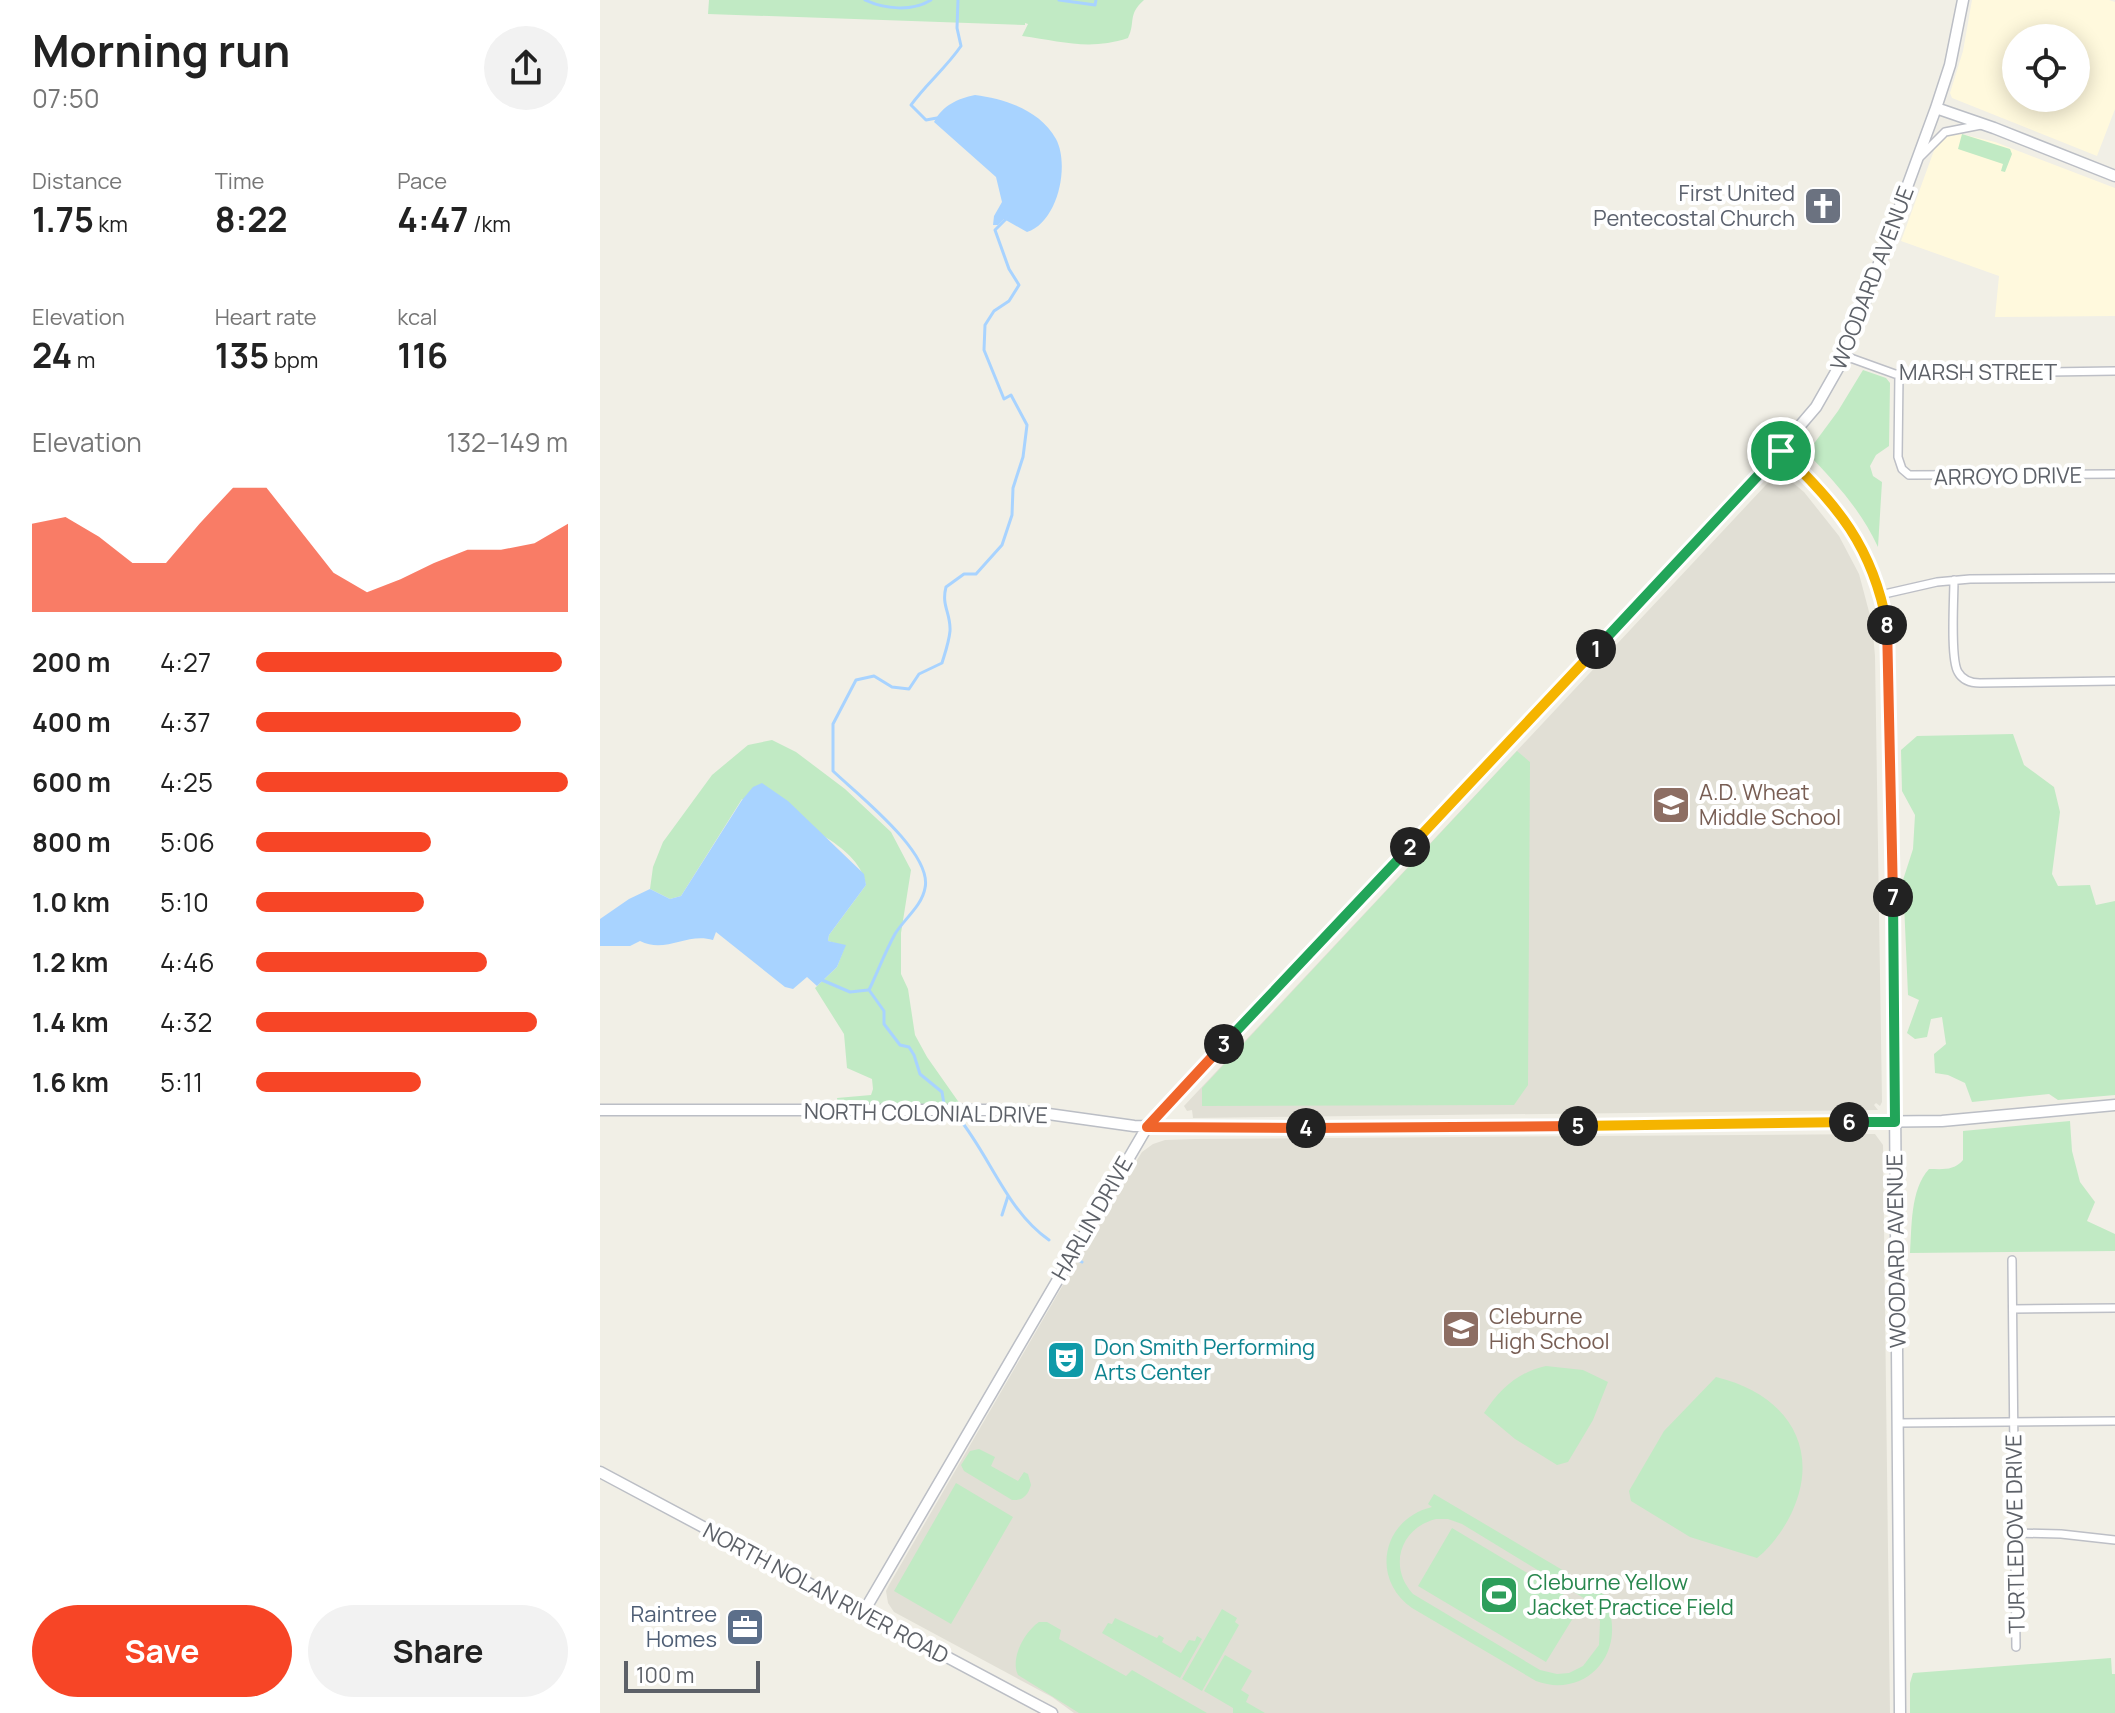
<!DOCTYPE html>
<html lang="en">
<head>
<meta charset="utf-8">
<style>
  :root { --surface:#fff; --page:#f2f2f2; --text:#222; --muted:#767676; --accent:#f74526 }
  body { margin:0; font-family:Manrope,sans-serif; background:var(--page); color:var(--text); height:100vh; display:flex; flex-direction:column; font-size:30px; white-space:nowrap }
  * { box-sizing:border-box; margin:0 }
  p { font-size:26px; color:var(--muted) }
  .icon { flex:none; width:44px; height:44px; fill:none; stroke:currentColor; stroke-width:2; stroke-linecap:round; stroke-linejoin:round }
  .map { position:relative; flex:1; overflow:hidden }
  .panel { display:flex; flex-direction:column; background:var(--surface); width:600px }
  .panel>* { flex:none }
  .controls { position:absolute; left:1402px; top:24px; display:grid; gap:16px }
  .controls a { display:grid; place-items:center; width:88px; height:88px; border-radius:50%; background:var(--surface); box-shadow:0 4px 20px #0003; font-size:40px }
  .scale { position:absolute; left:24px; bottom:20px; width:136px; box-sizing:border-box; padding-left:8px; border:4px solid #5d6168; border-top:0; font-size:22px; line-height:28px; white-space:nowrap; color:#5d6168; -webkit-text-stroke:6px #fff; paint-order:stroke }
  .pin { position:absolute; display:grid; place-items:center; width:68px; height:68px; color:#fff; margin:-34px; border:4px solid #fff; border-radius:50%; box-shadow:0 2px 8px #0007 }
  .km { position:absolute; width:40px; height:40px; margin:-20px; border-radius:50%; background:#222; color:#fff; font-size:22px; line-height:40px; text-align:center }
  .round { display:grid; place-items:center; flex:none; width:84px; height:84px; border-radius:42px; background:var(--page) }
  .headline { display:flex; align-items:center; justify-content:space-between; height:136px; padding:0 32px }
  h1 { font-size:44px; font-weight:700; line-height:60px }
  .figures { display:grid; grid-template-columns:repeat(3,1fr); gap:12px; height:136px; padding:8px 32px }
  .figures div { display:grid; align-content:center }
  .figures b { font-size:34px; font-weight:700 }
  .figures small { font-size:22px; font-weight:400 }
  .figures p { font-size:22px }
  .chart { height:224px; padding:16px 32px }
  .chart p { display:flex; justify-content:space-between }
  .chart svg { width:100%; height:144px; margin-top:8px; fill:var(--accent); opacity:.7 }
  .action { display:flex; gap:16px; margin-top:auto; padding:16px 32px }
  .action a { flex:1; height:92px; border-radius:48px; background:var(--accent); color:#fff; font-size:32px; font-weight:700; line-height:92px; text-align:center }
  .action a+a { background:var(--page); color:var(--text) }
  ul { padding:0 32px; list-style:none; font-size:26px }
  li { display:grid; grid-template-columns:128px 96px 1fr; align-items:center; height:60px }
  li i { height:20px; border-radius:10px; background:var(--accent) }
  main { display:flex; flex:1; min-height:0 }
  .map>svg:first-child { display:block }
  .commercial { fill:#fff9dd; fill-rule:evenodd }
  .education { fill:#e1dfd5 }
  .green { fill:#c1eac4; fill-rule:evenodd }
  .water { fill:#a8d3ff }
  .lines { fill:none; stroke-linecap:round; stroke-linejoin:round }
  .stream { stroke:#a8d3ff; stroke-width:3 }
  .street-casing { stroke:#bdbfc6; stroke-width:10 }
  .secondary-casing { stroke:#bbbec5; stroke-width:13 }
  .street { stroke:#fff; stroke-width:7 }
  .secondary { stroke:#fff; stroke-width:10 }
  .split-1-casing { stroke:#fff; stroke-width:16 }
  .split-2-casing { stroke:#fff; stroke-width:16 }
  .split-3-casing { stroke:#fff; stroke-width:16 }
  .split-4-casing { stroke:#fff; stroke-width:16 }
  .split-5-casing { stroke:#fff; stroke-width:16 }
  .split-6-casing { stroke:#fff; stroke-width:16 }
  .split-7-casing { stroke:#fff; stroke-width:16 }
  .split-8-casing { stroke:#fff; stroke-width:16 }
  .split-9-casing { stroke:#fff; stroke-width:16 }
  .split-1 { stroke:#22a559; stroke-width:10 }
  .split-2 { stroke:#f5b400; stroke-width:10 }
  .split-3 { stroke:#22a559; stroke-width:10 }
  .split-4 { stroke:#f0652b; stroke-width:10 }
  .split-5 { stroke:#f0652b; stroke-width:10 }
  .split-6 { stroke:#f5b400; stroke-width:10 }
  .split-7 { stroke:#22a559; stroke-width:10 }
  .split-8 { stroke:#f0652b; stroke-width:10 }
  .split-9 { stroke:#f5b400; stroke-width:10 }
  .labels { text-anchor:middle; stroke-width:8; stroke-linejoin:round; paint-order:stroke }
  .worship-label { font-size:22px; fill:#5b616d; stroke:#fff; text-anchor:end }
  .street-label { font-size:22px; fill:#5d6168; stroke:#fff }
  .education-label { font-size:22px; fill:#785e54; stroke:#fff; text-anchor:start }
  .culture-label { font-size:22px; fill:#0d838f; stroke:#fff; text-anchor:start }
  .leisure-label { font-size:22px; fill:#27864d; stroke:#fff; text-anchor:start }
  .service-label { font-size:22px; fill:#4e5e75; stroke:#fff; text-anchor:end }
</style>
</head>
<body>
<main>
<section class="panel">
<div class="headline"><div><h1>Morning run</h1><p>07:50</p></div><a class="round"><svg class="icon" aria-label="share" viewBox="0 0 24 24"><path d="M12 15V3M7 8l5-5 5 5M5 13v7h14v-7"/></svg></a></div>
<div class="figures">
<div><p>Distance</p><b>1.75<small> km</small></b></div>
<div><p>Time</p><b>8:22</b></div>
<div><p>Pace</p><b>4:47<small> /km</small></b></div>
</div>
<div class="figures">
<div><p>Elevation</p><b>24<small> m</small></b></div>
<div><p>Heart rate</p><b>135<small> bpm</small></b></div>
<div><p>kcal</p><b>116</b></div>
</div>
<div class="chart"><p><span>Elevation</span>132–149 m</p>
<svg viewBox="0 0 160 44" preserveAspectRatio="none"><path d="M0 44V17L10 15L20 21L30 29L40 29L50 17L60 6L70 6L80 19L90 32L100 38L110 34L120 29L130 25L140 25L150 23L160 17V44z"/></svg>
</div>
<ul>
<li><b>200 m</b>4:27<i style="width:98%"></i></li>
<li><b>400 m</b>4:37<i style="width:85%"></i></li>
<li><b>600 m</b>4:25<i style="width:100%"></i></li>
<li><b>800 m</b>5:06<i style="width:56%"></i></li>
<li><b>1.0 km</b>5:10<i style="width:54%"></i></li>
<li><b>1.2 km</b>4:46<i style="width:74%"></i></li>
<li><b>1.4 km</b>4:32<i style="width:90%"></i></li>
<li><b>1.6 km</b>5:11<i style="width:53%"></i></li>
</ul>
<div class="action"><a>Save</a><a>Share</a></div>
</section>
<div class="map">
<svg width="1515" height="1713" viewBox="0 0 1515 1713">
  <rect width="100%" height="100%" fill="#f1efe6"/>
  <!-- commercial -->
  <path class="commercial" d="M 1372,0 L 1509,0 L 1515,2 L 1515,109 L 1497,156 L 1352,98 L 1350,93 L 1363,51 ZM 1416,38 L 1476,38 L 1476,98 L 1416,98 Z
    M 1357,133 L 1395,142 L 1515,188 L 1515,316 L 1395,317 L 1399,276 L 1301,241 L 1336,145 L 1345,135 Z"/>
  <!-- education -->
  <path class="education" d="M 1179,471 L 1204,492 L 1239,536 L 1259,574 L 1272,623 L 1275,656 L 1282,1102 L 1280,1106 L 1276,1103 L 1274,1105 L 1278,1110 L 593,1118 L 592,1110 L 587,1111 L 584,1106 Z
    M 1275,1134 L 1283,1145 L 1290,1713 L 474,1713 L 452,1697 L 294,1612 L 288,1603 L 286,1591 L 289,1585 L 507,1209 L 542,1152 L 553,1144 L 565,1140 L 595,1139 Z"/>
  <!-- green -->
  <path class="green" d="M 109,0 L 544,0 C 527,15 536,22 528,38 C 489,51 461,41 422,36 L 428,24 L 425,23 L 425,25 L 108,14 Z
    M 1362,134 L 1410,149 L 1412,154 L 1405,172 L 1401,171 L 1403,164 L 1358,149 Z
    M 1263,370 L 1286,378 L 1290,383 L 1289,446 L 1276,455 L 1270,466 L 1273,476 L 1282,482 L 1278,547 C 1261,510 1235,482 1207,453 L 1238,411 Z
    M 1413,734 L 1424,765 L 1454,787 L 1460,812 L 1452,874 L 1458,886 L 1490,885 L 1496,905 L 1515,901 L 1515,1095 L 1458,1100 L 1449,1094 L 1372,1102 L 1365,1083 L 1348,1075 L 1335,1073 L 1334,1054 L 1346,1044 L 1342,1017 L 1331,1019 L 1327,1037 L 1315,1039 L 1307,1033 L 1319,1000 L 1308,995 L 1303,880 L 1313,849 L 1315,815 L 1302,791 L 1301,750 L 1317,736 Z
    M 172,740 L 196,752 L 245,789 L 291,832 L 311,870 L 301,933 L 301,974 L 308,989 L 315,1035 L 327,1057 L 360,1104 L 238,1105 L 237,1098 L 271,1095 L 273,1089 L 272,1079 L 247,1068 L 244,1034 L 215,988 L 237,967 L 245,946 L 228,941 L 229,935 L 266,885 C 259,840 179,815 142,799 L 81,896 L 70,899 L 50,889 L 53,867 L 63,842 L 112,775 L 148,745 Z
    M 917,751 L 930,762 L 928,1085 L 914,1105 L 602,1106 L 602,1088 Z
    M 1470,1121 L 1472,1151 L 1480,1182 L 1495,1202 L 1487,1221 L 1515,1234 L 1515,1251 L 1310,1253 C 1312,1227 1310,1190 1329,1169 C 1342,1169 1354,1171 1363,1160 L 1363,1131 Z
    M 946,1366 L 983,1370 L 1008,1382 L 993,1420 L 968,1462 L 957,1465 L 915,1439 L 884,1413 C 900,1389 918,1372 946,1366 Z
    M 1116,1377 C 1188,1394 1225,1451 1188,1520 C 1180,1534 1170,1548 1157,1558 L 1090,1537 L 1031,1501 L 1029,1491 L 1064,1431 Z
    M 379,1449 L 395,1457 L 391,1466 L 418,1481 L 424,1472 L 428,1474 L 431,1485 C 428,1495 423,1501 412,1500 L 364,1471 L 361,1465 L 370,1451 Z
    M 356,1483 L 413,1517 L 351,1624 L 294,1591 Z
    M 834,1494 L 1025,1607 L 1019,1617 L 1010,1613 C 1022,1660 981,1698 936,1681 L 812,1608 C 770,1579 782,1519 832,1507 L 828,1504 ZM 836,1519 L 848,1519 L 862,1524 L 987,1600 L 1000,1621 L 999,1645 L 983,1666 L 969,1673 L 957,1674 L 940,1670 L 813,1594 C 788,1567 800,1528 836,1519 Z
    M 852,1528 L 981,1605 L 946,1662 L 818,1586 Z
    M 622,1609 L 637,1618 L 635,1622 L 639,1625 L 602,1691 L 582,1679 Z
    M 515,1618 L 557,1638 L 559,1635 L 564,1638 L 562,1642 L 581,1653 L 589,1640 L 595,1641 L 597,1636 L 602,1639 L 580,1678 L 502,1633 L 508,1623 L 512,1624 Z
    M 439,1622 L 447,1622 L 461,1630 L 459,1639 L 526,1676 L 532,1670 L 607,1713 L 479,1713 L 418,1675 C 410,1659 424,1632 439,1622 Z
    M 625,1655 L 652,1671 L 641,1690 L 649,1695 L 646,1702 L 665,1713 L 633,1713 L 633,1708 L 604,1691 Z
    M 1511,1658 L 1512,1674 L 1515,1674 L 1515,1713 L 1310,1713 L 1310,1683 L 1313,1673 Z"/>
  <!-- water -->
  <path class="water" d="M 375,95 C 405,99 440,110 456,139 C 470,165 458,222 427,232 L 404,219 L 398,225 L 393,225 L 394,216 L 402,202 L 396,177 L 334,122 C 343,105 357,99 375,95 Z
    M 162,783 L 188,801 L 264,874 L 266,885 L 229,935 L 228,941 L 246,945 L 237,967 L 217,986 L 207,977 L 193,989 L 185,987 L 116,932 L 113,940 C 87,932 66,954 40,941 L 30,946 L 0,946 L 0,919 L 29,899 L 50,889 L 70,899 L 81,896 L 142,800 L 153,787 Z"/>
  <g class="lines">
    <!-- stream -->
    <path class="stream" d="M 265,0 C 284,9 312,12 331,0
      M 459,0 L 495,5 L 496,0
      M 337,118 L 326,120 L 311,105 C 326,84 346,68 361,46 L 357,28 L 358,0
      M 222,980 L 250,992 L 268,990
      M 344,1104 L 342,1092 L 320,1074 L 314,1055 L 309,1047 L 300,1045 L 284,1024 L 284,1011 L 269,990 C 278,971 285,952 295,934 C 304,919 322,906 325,888 C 333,853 257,794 233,771 L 233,724 L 256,680 L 274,676 L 292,687 L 309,689 L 319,674 L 342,663 C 345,653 349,642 350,631 C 351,613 341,606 346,587 L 364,574 L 376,574 L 402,545 L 412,515 L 413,488 L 423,457 L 427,425 L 411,395 L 404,399 L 384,350 L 385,325 L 394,311 L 409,301 L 419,285 L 409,269 L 395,230 L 408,217
      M 358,1117 C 390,1156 407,1211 449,1240
      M 402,1215 L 408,1196
      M 478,1260 L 482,1262"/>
    <!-- street casing -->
    <g class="street-casing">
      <path id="street" d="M 1321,156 L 1345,132 L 1381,125
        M 1245,356 L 1295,374 L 1515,371
        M 1299,374 L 1298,457 L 1302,469 L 1309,475 L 1515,474
        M 1354,580 C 1354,598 1350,659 1358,672 C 1363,681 1371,683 1380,683 L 1515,681
        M 1280,595 L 1337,582 L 1370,579 L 1515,578
        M 1412,1260 L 1416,1647
        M 1413,1309 L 1515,1308
        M 1298,1423 L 1515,1421
        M 1415,1533 L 1461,1534 L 1515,1540"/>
    </g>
    <!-- secondary casing -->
    <g class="secondary-casing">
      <path id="secondary" d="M 1336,108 L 1394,128 L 1515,176
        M 1181,451 C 1240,507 1274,549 1288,632 L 1293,860 L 1300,1713
        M 0,1110 L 397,1110 L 434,1112 L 534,1126 L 691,1128 L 1342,1121 L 1515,1105
        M 0,1472 L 452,1713
        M 263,1613 L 547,1127 L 1145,490 L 1216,407 L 1245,356 L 1336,108 L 1350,65 L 1363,0"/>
    </g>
    <!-- street -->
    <use href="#street" class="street"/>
    <!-- secondary -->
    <use href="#secondary" class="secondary"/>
  </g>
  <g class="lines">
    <!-- split-1 casing -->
    <g class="split-1-casing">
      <path id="split-1" d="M 996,649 L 1181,451"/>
    </g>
    <!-- split-2 casing -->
    <g class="split-2-casing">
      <path id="split-2" d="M 810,847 L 996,649"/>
    </g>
    <!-- split-3 casing -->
    <g class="split-3-casing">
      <path id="split-3" d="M 624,1044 L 810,847"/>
    </g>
    <!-- split-4 casing -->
    <g class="split-4-casing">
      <path id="split-4" d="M 624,1044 L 547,1127 L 706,1128"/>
    </g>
    <!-- split-5 casing -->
    <g class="split-5-casing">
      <path id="split-5" d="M 706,1128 L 978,1126"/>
    </g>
    <!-- split-6 casing -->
    <g class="split-6-casing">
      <path id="split-6" d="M 978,1126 L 1249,1122"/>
    </g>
    <!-- split-7 casing -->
    <g class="split-7-casing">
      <path id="split-7" d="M 1249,1122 L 1295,1122 L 1293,897"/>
    </g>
    <!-- split-8 casing -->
    <g class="split-8-casing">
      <path id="split-8" d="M 1287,625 L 1293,897"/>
    </g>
    <!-- split-9 casing -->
    <g class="split-9-casing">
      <path id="split-9" d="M 1181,451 C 1237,504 1273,547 1287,625"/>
    </g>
    <!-- split-1 -->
    <use href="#split-1" class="split-1"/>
    <!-- split-2 -->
    <use href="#split-2" class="split-2"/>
    <!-- split-3 -->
    <use href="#split-3" class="split-3"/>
    <!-- split-4 -->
    <use href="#split-4" class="split-4"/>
    <!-- split-5 -->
    <use href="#split-5" class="split-5"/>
    <!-- split-6 -->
    <use href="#split-6" class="split-6"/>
    <!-- split-7 -->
    <use href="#split-7" class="split-7"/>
    <!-- split-8 -->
    <use href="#split-8" class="split-8"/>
    <!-- split-9 -->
    <use href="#split-9" class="split-9"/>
  </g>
  <!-- icons -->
  <defs>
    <g id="church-square" transform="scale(2)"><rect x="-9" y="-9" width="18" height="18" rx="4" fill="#6b7280" stroke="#fff"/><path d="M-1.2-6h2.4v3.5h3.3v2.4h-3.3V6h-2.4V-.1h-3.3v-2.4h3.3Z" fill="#fff"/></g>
    <g id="school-square" transform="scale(2)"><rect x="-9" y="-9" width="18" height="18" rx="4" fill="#8d6e63" stroke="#fff"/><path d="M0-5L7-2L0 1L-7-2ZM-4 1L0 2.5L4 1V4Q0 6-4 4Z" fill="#fff"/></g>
    <g id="theatre-square" transform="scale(2)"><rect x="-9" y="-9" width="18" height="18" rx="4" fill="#0f9aa8" stroke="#fff"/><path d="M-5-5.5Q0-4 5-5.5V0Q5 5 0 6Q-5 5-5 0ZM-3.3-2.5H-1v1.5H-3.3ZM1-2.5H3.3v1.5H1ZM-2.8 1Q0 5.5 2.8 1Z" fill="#fff"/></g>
    <g id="stadium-square" transform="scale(2)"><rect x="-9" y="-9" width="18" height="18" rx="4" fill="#2e9e5b" stroke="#fff"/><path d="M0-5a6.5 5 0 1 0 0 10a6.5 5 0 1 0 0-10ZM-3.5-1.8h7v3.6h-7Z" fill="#fff"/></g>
    <g id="office-square" transform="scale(2)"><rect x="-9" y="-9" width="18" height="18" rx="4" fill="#5c6f8a" stroke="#fff"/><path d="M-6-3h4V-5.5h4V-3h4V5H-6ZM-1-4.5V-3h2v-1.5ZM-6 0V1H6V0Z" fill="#fff"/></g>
  </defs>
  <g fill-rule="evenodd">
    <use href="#church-square" x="1223" y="206"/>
    <use href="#school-square" x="1071" y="805"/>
    <use href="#school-square" x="861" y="1329"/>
    <use href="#theatre-square" x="466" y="1360"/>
    <use href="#stadium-square" x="899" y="1595"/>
    <use href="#office-square" x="145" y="1627"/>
  </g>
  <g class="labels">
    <!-- worship labels -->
    <g class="worship-label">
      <text x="1195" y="201">First United<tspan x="1195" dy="25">Pentecostal Church</tspan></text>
    </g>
    <!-- street labels -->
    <g class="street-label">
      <text transform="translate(1272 278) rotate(-69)" y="8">WOODARD AVENUE</text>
      <text x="1378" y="380">MARSH STREET</text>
      <text transform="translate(1408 476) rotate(-1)" y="8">ARROYO DRIVE</text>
      <text transform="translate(326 1113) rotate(1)" y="8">NORTH COLONIAL DRIVE</text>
      <text transform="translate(492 1218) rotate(-60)" y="8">HARLIN DRIVE</text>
      <text transform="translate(1296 1251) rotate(-91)" y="8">WOODARD AVENUE</text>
      <text transform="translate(1415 1534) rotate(-91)" y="8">TURTLEDOVE DRIVE</text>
      <text transform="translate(226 1593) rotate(28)" y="8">NORTH NOLAN RIVER ROAD</text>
    </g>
    <!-- education labels -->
    <g class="education-label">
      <text x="1099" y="800">A.D. Wheat<tspan x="1099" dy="25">Middle School</tspan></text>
      <text x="889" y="1324">Cleburne<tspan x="889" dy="25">High School</tspan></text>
    </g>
    <!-- culture labels -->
    <g class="culture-label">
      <text x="494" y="1355">Don Smith Performing<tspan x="494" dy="25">Arts Center</tspan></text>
    </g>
    <!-- leisure labels -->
    <g class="leisure-label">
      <text x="927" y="1590">Cleburne Yellow<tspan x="927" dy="25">Jacket Practice Field</tspan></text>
    </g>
    <!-- service labels -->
    <g class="service-label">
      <text x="117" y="1622">Raintree<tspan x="117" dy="25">Homes</tspan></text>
    </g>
  </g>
</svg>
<div class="controls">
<a><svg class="icon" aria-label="locate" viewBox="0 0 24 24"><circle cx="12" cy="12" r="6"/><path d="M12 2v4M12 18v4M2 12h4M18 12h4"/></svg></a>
</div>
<div class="scale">100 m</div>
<div class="pin" style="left:1181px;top:451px;background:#1e9e55"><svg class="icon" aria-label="arrive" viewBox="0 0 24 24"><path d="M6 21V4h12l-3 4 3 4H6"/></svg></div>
<b class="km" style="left:996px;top:649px">1</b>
<b class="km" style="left:810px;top:847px">2</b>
<b class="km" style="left:624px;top:1044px">3</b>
<b class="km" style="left:706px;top:1128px">4</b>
<b class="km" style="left:978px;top:1126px">5</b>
<b class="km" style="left:1249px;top:1122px">6</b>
<b class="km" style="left:1293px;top:897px">7</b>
<b class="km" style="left:1287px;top:625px">8</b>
</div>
</main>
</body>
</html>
